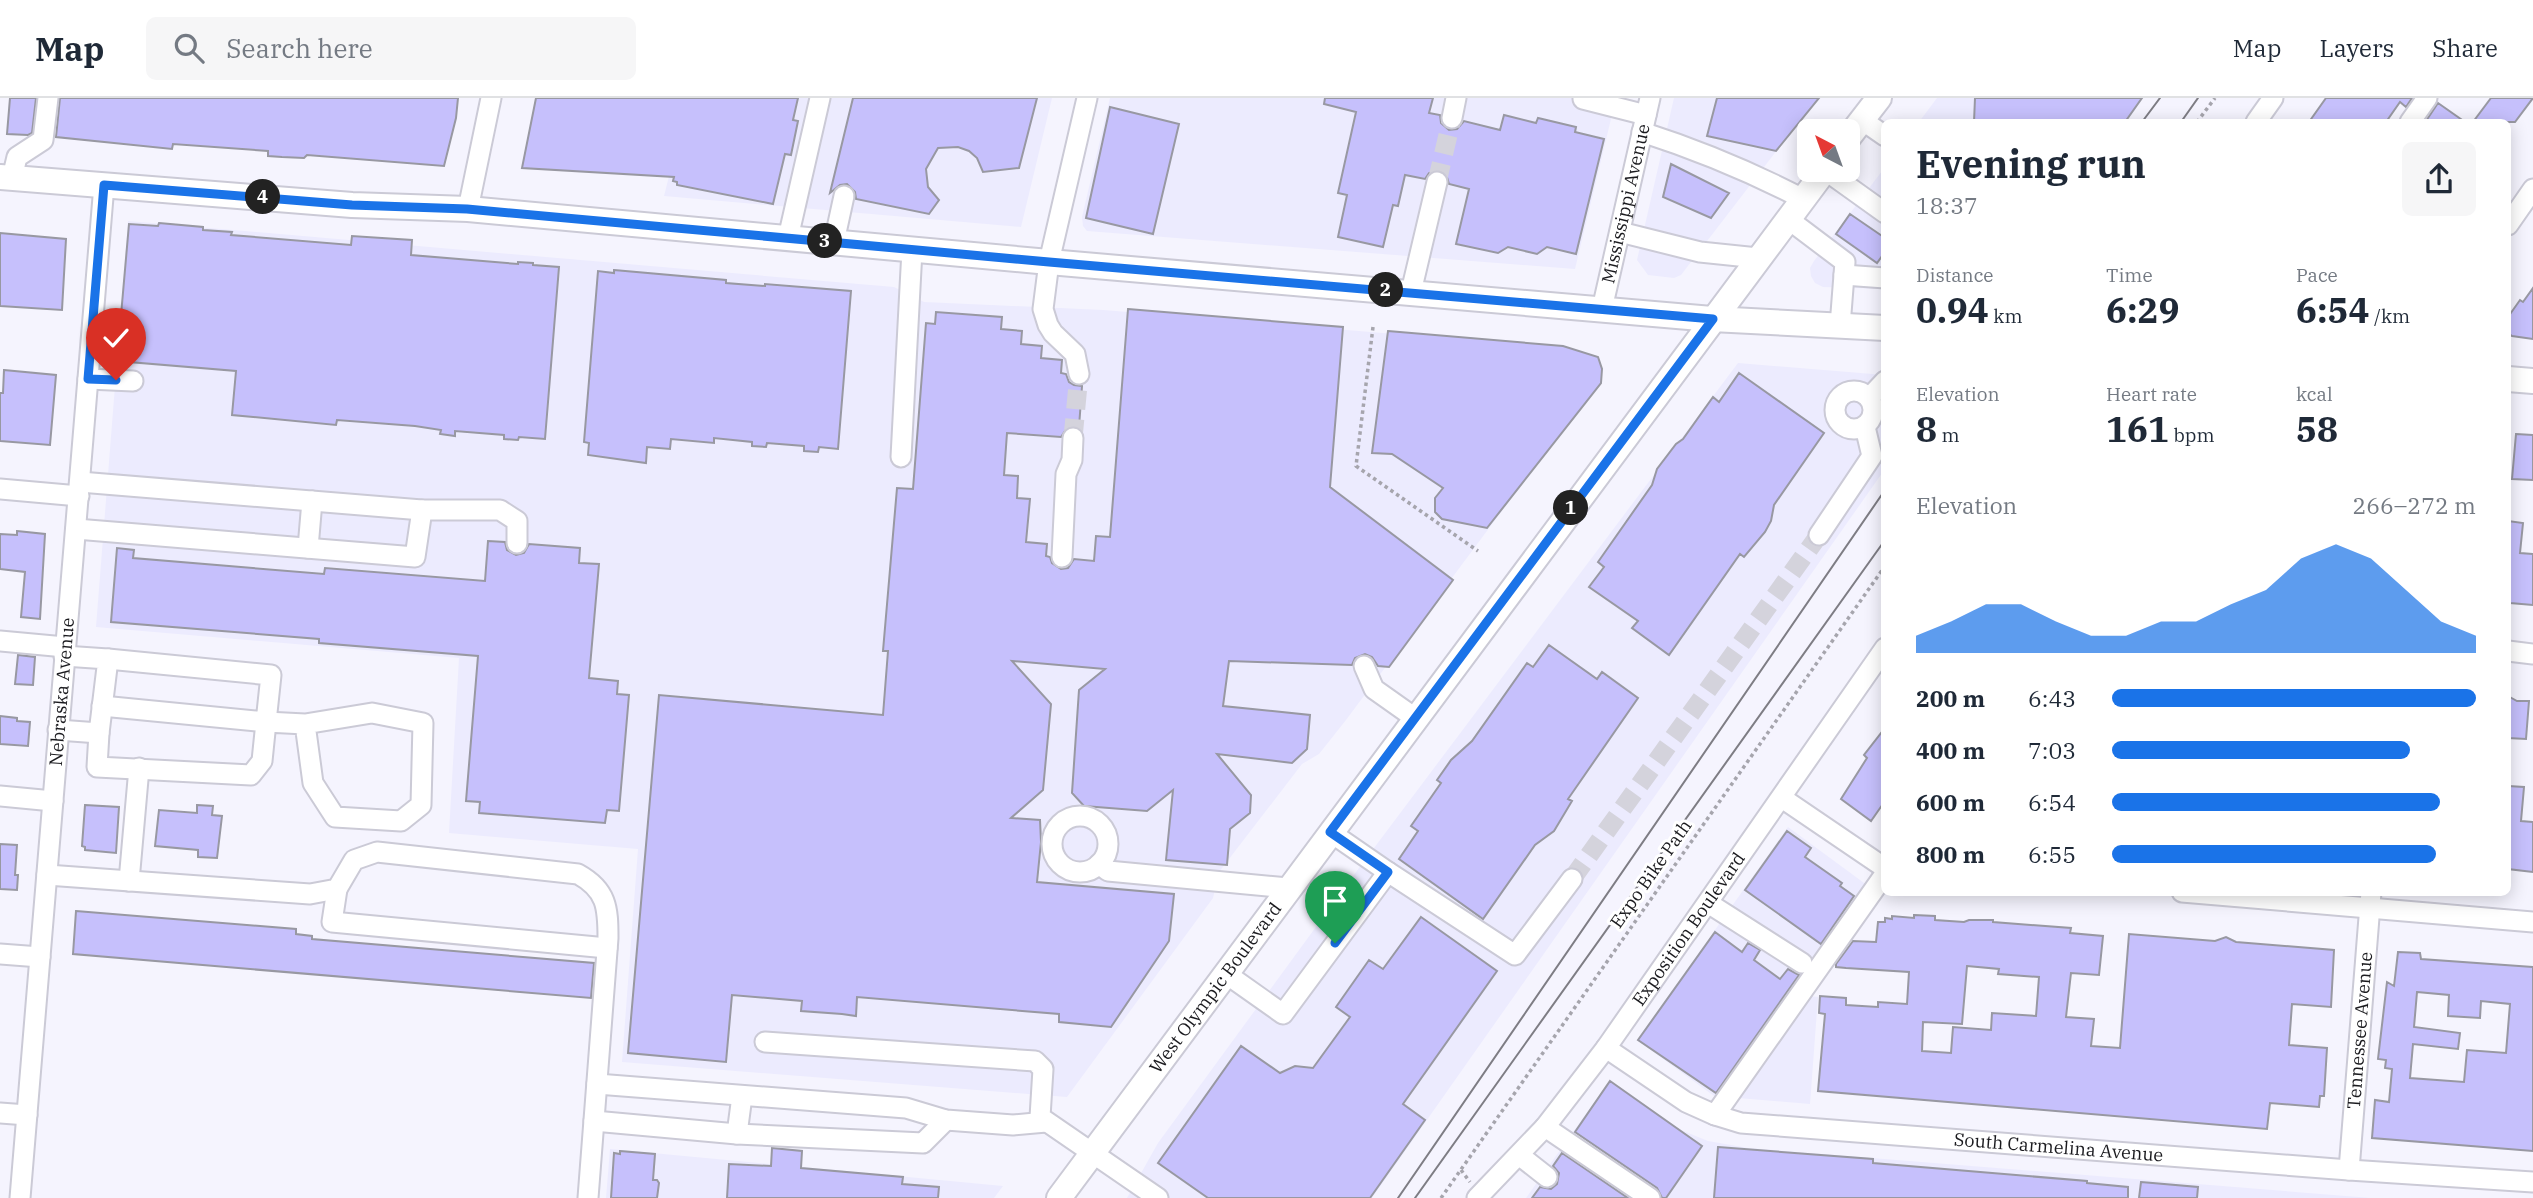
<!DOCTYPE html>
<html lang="en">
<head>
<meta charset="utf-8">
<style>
  :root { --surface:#fff; --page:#f6f6f7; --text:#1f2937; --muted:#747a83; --line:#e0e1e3; --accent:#1a73e8 }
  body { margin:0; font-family:"IBM Plex Serif",serif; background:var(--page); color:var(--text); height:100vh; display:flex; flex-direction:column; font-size:26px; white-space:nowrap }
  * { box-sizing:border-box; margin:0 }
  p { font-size:23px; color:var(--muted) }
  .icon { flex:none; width:38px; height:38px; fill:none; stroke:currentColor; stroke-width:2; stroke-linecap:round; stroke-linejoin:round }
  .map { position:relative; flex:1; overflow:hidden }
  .details { position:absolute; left:1881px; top:21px; width:630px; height:777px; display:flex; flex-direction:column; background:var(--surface); border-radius:10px; box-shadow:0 4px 18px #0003 }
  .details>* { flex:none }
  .needle { width:46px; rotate:319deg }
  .controls { position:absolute; left:1797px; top:21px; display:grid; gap:14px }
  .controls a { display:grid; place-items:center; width:63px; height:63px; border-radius:10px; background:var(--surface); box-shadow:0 4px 18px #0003; font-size:35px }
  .pin { position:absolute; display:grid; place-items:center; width:60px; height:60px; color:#fff; margin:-72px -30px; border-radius:50% 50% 50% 0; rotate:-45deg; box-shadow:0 0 7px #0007 }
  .pin .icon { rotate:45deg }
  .km { position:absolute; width:35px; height:35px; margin:-18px; border-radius:50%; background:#222; color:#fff; font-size:19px; line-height:35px; text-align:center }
  .round { display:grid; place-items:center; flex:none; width:74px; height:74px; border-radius:10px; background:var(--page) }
  .summary { display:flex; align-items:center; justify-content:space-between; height:119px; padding:0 35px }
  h1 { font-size:38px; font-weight:700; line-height:52px }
  .figures { display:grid; grid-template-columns:repeat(3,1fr); gap:10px; height:119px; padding:7px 35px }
  .figures div { display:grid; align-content:center }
  .figures b { font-size:35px; font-weight:700 }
  .figures small { font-size:19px; font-weight:400 }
  .figures p { font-size:19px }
  .chart { height:196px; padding:14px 35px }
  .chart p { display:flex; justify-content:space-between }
  .chart svg { width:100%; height:126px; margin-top:7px; fill:var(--accent); opacity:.7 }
  ul { padding:0 35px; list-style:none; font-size:23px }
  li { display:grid; grid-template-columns:112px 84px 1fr; align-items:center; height:52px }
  li i { height:18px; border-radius:9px; background:var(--accent) }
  header { display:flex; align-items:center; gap:42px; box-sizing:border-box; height:98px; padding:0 35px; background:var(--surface); border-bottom:2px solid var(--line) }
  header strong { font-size:33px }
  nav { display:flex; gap:38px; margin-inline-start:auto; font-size:24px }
  .search { width:490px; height:63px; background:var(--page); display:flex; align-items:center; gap:18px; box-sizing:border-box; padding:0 24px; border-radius:10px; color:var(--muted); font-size:26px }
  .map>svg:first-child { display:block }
  .built { fill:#ecebfe }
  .building { fill:#c6c0fc; stroke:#9898a2; stroke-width:2; fill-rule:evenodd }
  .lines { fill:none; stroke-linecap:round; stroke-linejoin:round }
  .minor-tunnel { stroke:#d4d3dc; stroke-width:19; stroke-dasharray:19 10; stroke-linecap:butt }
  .minor-casing { stroke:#cbcad6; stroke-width:23 }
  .major-casing { stroke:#cbcad6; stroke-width:28 }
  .path { stroke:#a6a5ad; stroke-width:3.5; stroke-dasharray:3.5 3.5; stroke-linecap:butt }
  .minor { stroke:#fff; stroke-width:19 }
  .major { stroke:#fff; stroke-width:24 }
  .tram { stroke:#7e7d84; stroke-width:2 }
  .route-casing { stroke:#fff; stroke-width:14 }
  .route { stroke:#1a73e8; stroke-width:9 }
  .labels { text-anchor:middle; stroke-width:6; stroke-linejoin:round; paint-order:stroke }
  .street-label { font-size:18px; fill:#1a1a1e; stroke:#fff }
</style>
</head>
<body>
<header>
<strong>Map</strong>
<div class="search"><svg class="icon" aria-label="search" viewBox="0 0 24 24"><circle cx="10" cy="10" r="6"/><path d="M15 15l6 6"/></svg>Search here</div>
<nav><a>Map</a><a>Layers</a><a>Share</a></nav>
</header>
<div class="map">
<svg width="2533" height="1100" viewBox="0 0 2533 1100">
  <rect width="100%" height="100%" fill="#f5f4fe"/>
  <!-- built -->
  <path class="built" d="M 689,0 L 1052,0 L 1021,129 L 664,98 Z
    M 1110,0 L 1616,0 L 1575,171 L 1087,133 L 1083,128 L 1082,119 Z
    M 1674,0 L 1817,0 L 1681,177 L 1674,180 L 1648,177 L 1637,162 Z
    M 1937,0 L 2139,0 L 2123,24 L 1919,24 Z
    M 1885,69 L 1885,191 L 1823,189 L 1815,185 L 1811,178 L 1810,170 L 1814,163 Z
    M 128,123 L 894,189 L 924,204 L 1103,212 L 1567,250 L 1589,256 L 1599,269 L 1598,284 L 1346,622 L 1319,656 L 1302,666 L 1219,774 L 1213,800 L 1067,999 L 622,964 L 638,751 L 449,735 L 459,560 L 96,529 Z
    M 1738,265 L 1885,277 L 1885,371 L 1372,1100 L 1127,1100 L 1158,1045 L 1359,770 Z
    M 1788,729 L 1879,796 L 1808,898 L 1818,899 L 1810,1006 L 1714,998 L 1637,942 Z
    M 1610,982 L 1681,1032 L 1708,1043 L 1748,1050 L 2371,1100 L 1526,1100 Z
    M 610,1051 L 1003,1088 L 994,1100 L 606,1100 Z"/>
  <!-- building -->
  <path class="building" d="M 10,0 L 36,0 L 32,35 L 28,37 L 7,36 Z
    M 60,0 L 458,0 L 456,20 L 444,68 L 307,57 L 304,60 L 282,59 L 268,58 L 268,53 L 173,46 L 172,51 L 56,39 Z
    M 536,0 L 798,0 L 793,22 L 798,23 L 791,57 L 785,56 L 773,106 L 677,87 L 677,84 L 673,83 L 674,79 L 522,70 Z
    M 853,0 L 1037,0 L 1019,70 L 983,74 L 977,60 L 969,53 L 958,49 L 938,50 L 926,71 L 928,89 L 939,102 L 929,116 L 856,101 L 855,94 L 847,86 L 840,87 L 830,95 Z
    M 1325,0 L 1433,0 L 1429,15 L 1440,17 L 1441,25 L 1449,32 L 1457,31 L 1464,23 L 1500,32 L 1504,17 L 1536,25 L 1538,20 L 1576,29 L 1575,34 L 1604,41 L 1576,156 L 1547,149 L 1537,156 L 1508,149 L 1498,155 L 1456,146 L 1469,91 L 1449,86 L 1446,76 L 1439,72 L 1429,75 L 1425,81 L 1405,77 L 1398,108 L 1393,107 L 1383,149 L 1338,139 L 1347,97 L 1338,95 L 1356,14 L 1324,6 Z
    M 1717,0 L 1819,0 L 1776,53 L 1707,38 Z
    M 1975,0 L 2142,0 L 2125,24 L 1974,24 Z
    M 2326,0 L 2412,0 L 2406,9 L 2400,4 L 2386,24 L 2309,24 Z
    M 2491,0 L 2533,0 L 2515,24 L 2473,24 Z
    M 2438,5 L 2465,24 L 2429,24 L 2426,23 Z
    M 1110,9 L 1179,26 L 1153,136 L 1086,120 Z
    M 1671,66 L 1729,95 L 1711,120 L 1663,99 Z
    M 1850,116 L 1885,140 L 1885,154 L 1877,165 L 1836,136 Z
    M 159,125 L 203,129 L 203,132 L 232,134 L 231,137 L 351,147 L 352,138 L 412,142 L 411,157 L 518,166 L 518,164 L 533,165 L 533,167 L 559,169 L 545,341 L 519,339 L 518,342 L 504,341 L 504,337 L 455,333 L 455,338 L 440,336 L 441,332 L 415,328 L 337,322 L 336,327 L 232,317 L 236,273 L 117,263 L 129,126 L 158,128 Z
    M 0,135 L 66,141 L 62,212 L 0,208 Z
    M 614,172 L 726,182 L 726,185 L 765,188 L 765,186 L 851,193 L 838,351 L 819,349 L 818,354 L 804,353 L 804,348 L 767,345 L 766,349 L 752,348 L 752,344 L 714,340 L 714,345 L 671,341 L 670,351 L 647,349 L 646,365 L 588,357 L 589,345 L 584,344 L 598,173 L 614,175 Z
    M 2533,190 L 2533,241 L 2512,238 L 2508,235 L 2508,219 L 2520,202 L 2523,204 Z
    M 1128,211 L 1343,229 L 1330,389 L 1453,482 L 1389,569 L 1378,568 L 1372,559 L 1365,556 L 1355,560 L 1352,567 L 1229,563 L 1223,608 L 1310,617 L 1307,651 L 1292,665 L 1217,656 L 1251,697 L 1250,715 L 1230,731 L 1227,767 L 1166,762 L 1173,692 L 1147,713 L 1084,708 L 1072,695 L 1079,592 L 1105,571 L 1012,563 L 1051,606 L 1043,692 L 1011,720 L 1040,722 L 1041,744 L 1037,784 L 1174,796 L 1169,843 L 1111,929 L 1059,924 L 1059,916 L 857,899 L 856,918 L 842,916 L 801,913 L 802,903 L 732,897 L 726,964 L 628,955 L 659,597 L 883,617 L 888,553 L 883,553 L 897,390 L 913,391 L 926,225 L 935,226 L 936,214 L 1002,219 L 1001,231 L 1022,233 L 1021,246 L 1042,248 L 1041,260 L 1062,262 L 1061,275 L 1066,276 L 1069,284 L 1074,287 L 1082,288 L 1079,329 L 1067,330 L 1061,339 L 1007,335 L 1004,377 L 1018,378 L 1017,400 L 1030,401 L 1026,444 L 1047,446 L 1046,458 L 1050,459 L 1052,465 L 1061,471 L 1068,470 L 1074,461 L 1094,463 L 1096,438 L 1110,439 Z
    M 1388,233 L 1563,248 L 1598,259 L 1602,271 L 1601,285 L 1487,430 L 1442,421 L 1435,414 L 1435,400 L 1443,390 L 1392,356 L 1372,355 Z
    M 4,272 L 56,277 L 50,347 L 0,343 L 0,295 L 3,295 Z
    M 1739,275 L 1824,335 L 1774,407 L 1771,423 L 1765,434 L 1744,459 L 1740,456 L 1669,557 L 1632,530 L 1638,523 L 1589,489 L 1604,469 L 1598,464 L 1652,387 L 1657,371 L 1676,346 L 1683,341 L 1713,299 L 1719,304 Z
    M 2516,336 L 2533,337 L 2533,382 L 2512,381 Z
    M 2508,423 L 2523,425 L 2520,455 L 2533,456 L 2533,507 L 2510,505 L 2508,503 Z
    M 17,433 L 45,436 L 40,521 L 21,519 L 25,474 L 0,471 L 0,436 L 17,437 Z
    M 488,443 L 505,444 L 507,452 L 516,457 L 524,455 L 529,446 L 580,450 L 579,465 L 599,466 L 589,580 L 618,583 L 617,596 L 629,597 L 619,713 L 607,712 L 605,725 L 479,715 L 480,704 L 466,703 L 478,558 L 319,545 L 319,541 L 111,524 L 117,450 L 134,452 L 133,460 L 324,476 L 325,470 L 485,483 Z
    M 1549,547 L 1597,581 L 1602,574 L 1638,600 L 1568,701 L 1572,703 L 1554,733 L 1535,747 L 1483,821 L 1399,761 L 1418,733 L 1411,728 L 1441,685 L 1437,682 L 1451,662 L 1472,643 L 1527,565 L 1533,569 Z
    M 18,557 L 35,559 L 33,587 L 15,586 Z
    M 2508,598 L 2517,603 L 2529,603 L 2526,641 L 2508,640 Z
    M 0,618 L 17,620 L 17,623 L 30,624 L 28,648 L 0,646 Z
    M 1885,630 L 1885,703 L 1871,723 L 1841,701 L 1867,660 L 1864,657 Z
    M 2508,688 L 2524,689 L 2521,723 L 2533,724 L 2533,774 L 2508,771 Z
    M 85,707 L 119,709 L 116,755 L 85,752 L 85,749 L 82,748 Z
    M 197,707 L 213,708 L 212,717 L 222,718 L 217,760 L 198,759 L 198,752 L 155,748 L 159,712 L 197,715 Z
    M 1787,733 L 1811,750 L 1805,759 L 1842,785 L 1840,788 L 1854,798 L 1821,846 L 1745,792 Z
    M 0,746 L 17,747 L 15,777 L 18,777 L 17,792 L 0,791 Z
    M 76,813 L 296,831 L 296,836 L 312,838 L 312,841 L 594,865 L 591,900 L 73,856 Z
    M 1914,817 L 1935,818 L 1935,822 L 1964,824 L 1969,822 L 1993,822 L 1993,824 L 2071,830 L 2070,835 L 2103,838 L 2099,877 L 2071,875 L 2066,919 L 2094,921 L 2091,948 L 2120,950 L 2129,836 L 2215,843 L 2226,839 L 2236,844 L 2334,852 L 2331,909 L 2292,906 L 2289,947 L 2327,950 L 2324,998 L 2320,998 L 2319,1009 L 2270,1005 L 2267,1031 L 1818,993 L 1825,916 L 1819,915 L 1820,898 L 1846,900 L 1846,907 L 1878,909 L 1878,904 L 1907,906 L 1909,874 L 1846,870 L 1836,869 L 1836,866 L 1853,843 L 1876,844 L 1878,824 L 1885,824 L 1885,820 L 1892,821 L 1892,818 L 1914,820 ZM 1967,868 L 1999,871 L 1998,876 L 2039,879 L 2036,918 L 1992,915 L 1991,932 L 1953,929 L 1951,955 L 1922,953 L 1923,924 L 1962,926 Z
    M 1421,819 L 1497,873 L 1403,1006 L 1425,1022 L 1370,1100 L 1208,1100 L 1158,1065 L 1241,948 L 1280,975 L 1295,968 L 1313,970 L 1350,919 L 1336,909 L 1369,862 L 1383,871 Z
    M 1715,834 L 1742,854 L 1748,845 L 1760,852 L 1754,862 L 1780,881 L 1788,871 L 1799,877 L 1716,995 L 1638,942 Z
    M 2398,854 L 2420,855 L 2421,861 L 2533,869 L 2533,1053 L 2372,1040 L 2375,1002 L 2389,1004 L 2392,971 L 2385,970 L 2386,962 L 2378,961 L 2387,884 L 2394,888 ZM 2417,894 L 2449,897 L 2448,918 L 2480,920 L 2481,903 L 2510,906 L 2506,955 L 2467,952 L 2464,984 L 2410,980 L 2413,946 L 2458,951 L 2460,935 L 2414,929 Z
    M 1610,983 L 1702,1048 L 1666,1100 L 1662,1100 L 1657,1090 L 1575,1034 Z
    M 1718,1049 L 1873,1061 L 1873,1065 L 2087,1083 L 2087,1085 L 2128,1089 L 2128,1100 L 1714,1100 Z
    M 772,1050 L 802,1053 L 801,1070 L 903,1079 L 902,1086 L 939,1089 L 938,1100 L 727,1100 L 729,1066 L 771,1068 Z
    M 620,1053 L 655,1056 L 653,1082 L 657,1082 L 659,1085 L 657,1100 L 611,1100 L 614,1055 L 620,1056 Z
    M 1562,1055 L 1628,1100 L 1532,1100 L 1540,1089 L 1551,1091 L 1557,1086 L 1559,1075 L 1553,1068 Z
    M 2141,1084 L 2198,1089 L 2197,1100 L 2139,1100 Z"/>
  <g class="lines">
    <!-- minor-tunnel -->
    <path class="minor-tunnel" d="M 1437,84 L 1452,20
      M 1073,340 L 1079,276
      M 1572,781 L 1819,437"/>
    <!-- minor casing -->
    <g class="minor-casing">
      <g id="minor">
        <path d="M 1583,1 L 1646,17"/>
        <path d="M 1452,20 L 1456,0"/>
        <path d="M 1862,22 L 1885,38"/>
        <path d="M 2256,24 L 2273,0"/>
        <path d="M 2410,24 L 2427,0"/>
        <path d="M 1642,34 C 1698,52 1751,74 1803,101"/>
        <path d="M 1825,72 L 1885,115"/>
        <path d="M 12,80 L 17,59 L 43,42 L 48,0"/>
        <path d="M 468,111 L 491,0"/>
        <path d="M 1788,121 L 1845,164 L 1840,228"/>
        <path d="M 2508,127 L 2533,91"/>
        <path d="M 1620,134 L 1700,154 L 1758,160"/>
        <path d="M 788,140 L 820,0"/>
        <path d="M 834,144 L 844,98"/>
        <path d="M 1844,177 L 1885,180"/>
        <path d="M 1411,194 L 1437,84"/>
        <path id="s1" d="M 1602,211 L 1650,0"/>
        <path d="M 1079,276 L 1075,256 L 1053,235 L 1048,227 L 1043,211 L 1049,164 L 1087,0"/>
        <path d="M 88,281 L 133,283"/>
        <circle cx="1854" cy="312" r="19"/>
        <path d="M 1869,300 L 1885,283"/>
        <path d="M 901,359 L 912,152"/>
        <path d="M 80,384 L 422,412 L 500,412 L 517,423 L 517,445"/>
        <path d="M 0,391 L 79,398"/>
        <path d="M 76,431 L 415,459 L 422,412"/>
        <path d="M 1819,437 L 1872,358 L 1865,329"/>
        <path d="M 308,450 L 312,403"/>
        <path d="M 1062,459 L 1066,376 L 1072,362 L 1073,340"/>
        <path d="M 0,543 L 65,549"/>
        <path d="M 2508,553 L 2533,556"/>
        <path d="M 1364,568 L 1374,591 L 1415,620"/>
        <path d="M 102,608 L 266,624 L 271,577 L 108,561"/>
        <path d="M 58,632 L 99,635 L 108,561 L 64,558"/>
        <path d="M 99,635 L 97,669 L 251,677 L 262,663 L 266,624 L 305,626 L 313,685 L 335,719 L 401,723 L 421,707 L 423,625 L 372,615 L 305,626"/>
        <path d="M 0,698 L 53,703"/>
        <path d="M 1782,700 L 1885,770"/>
        <circle cx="1080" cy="746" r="28"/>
        <path d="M 1099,766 L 1108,773 L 1288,790"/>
        <path d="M 1388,774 L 1515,857 L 1572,781"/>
        <path d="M 47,777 L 310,796 L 337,791 L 354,762 L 377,754 L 578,776 C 607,792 608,810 608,840 L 588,1100"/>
        <path d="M 129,783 L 139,670"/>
        <path d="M 337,791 L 332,824 L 607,850"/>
        <path d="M 2182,794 L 2533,824"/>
        <path d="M 1708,805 L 1802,865"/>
        <path d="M 0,856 L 40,859"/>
        <path d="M 1225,875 L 1283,916 L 1388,774 L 1330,734"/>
        <path d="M 765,944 L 1035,963 L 1043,971 L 1040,1019 L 1158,1100"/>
        <path id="s2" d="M 1606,950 L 1686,1004 L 1715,1017 L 1741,1025 L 2349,1072 L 2533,1084"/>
        <path d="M 597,986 L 906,1010 L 946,1022 L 1013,1027 L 1046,1024"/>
        <path d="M 0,1015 L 27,1017"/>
        <path d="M 1715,1017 L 1885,776"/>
        <path d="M 594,1023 L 737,1036 L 742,998"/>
        <path d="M 1545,1029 L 1650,1100"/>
        <path d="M 737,1036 L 923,1045 L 946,1022"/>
        <path d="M 1519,1057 L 1547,1079"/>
        <path id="s3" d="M 2349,1072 L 2371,794"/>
        <path id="s4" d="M 20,1100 L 104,87"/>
        <path id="s5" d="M 1477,1100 L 1545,1029 L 1606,950 L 1885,550"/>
      </g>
    </g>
    <!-- major casing -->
    <g class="major-casing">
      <g id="major">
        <path d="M 1848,40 L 1879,0"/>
        <path d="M 0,79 L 352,107 L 468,111 L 1049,164 L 1712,221 L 1885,230"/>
        <path d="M 2508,281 L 2533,283"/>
        <path id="s6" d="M 1059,1100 L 1825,72"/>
      </g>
    </g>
    <!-- path -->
    <path class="path" d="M 2197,24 L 2215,0
      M 1373,229 L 1356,368 L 1478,453
      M 1461,1072 L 1470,1084
      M 1441,1100 L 1885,468"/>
    <!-- minor -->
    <use href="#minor" class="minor"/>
    <!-- major -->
    <use href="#major" class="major"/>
    <!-- tram -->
    <path class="tram" d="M 2142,24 L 2160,0
      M 2181,24 L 2198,0
      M 1398,1100 L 1885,392
      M 1415,1100 L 1885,442"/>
  </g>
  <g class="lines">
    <!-- route casing -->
    <g class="route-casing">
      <path id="route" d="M 116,282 L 88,281 L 104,87 L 352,107 L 467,111 L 1049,164 L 1713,221 L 1330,734 L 1388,774 L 1335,845"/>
    </g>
    <!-- route -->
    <use href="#route" class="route"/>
  </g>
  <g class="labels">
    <!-- street labels -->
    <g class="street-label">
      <text dy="6" stroke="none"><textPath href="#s1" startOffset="108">Mississippi Avenue</textPath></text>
      <text dy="6" stroke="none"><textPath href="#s4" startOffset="508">Nebraska Avenue</textPath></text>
      <text transform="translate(1651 776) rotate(-55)" y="6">Expo Bike Path</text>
      <text dy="6" stroke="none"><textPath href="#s5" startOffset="343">Exposition Boulevard</textPath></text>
      <text dy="6" stroke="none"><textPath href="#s6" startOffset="262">West Olympic Boulevard</textPath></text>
      <text dy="6" stroke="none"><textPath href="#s3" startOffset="140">Tennessee Avenue</textPath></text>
      <text dy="6" stroke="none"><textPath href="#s2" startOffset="474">South Carmelina Avenue</textPath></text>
    </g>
  </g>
</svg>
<div class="controls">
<a><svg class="needle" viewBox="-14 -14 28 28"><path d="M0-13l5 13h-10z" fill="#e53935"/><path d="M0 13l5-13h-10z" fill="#747a83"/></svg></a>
</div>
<div class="pin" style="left:1335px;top:845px;background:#1e9e55"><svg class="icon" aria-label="arrive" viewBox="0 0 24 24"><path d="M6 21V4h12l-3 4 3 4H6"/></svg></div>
<div class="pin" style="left:116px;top:282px;background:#d93025"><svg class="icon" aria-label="check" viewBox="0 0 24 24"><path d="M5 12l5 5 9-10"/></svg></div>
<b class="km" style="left:1571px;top:410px">1</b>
<b class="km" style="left:1386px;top:192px">2</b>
<b class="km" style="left:825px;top:143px">3</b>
<b class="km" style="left:263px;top:99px">4</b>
<section class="details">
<div class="summary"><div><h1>Evening run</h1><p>18:37</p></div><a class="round"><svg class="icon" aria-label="share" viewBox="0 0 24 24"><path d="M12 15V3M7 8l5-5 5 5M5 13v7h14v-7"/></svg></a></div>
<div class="figures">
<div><p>Distance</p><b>0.94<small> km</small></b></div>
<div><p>Time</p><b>6:29</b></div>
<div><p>Pace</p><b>6:54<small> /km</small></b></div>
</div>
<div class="figures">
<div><p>Elevation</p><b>8<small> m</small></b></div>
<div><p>Heart rate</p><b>161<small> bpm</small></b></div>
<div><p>kcal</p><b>58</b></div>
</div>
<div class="chart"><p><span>Elevation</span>266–272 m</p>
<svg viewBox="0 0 160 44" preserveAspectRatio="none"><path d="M0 44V38L10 33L20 27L30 27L40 33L50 38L60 38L70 33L80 33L90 27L100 22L110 11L120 6L130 11L140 22L150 33L160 38V44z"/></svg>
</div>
<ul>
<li><b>200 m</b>6:43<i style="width:100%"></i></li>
<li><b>400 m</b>7:03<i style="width:82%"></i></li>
<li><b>600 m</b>6:54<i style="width:90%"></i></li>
<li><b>800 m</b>6:55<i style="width:89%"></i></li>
</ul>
</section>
</div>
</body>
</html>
